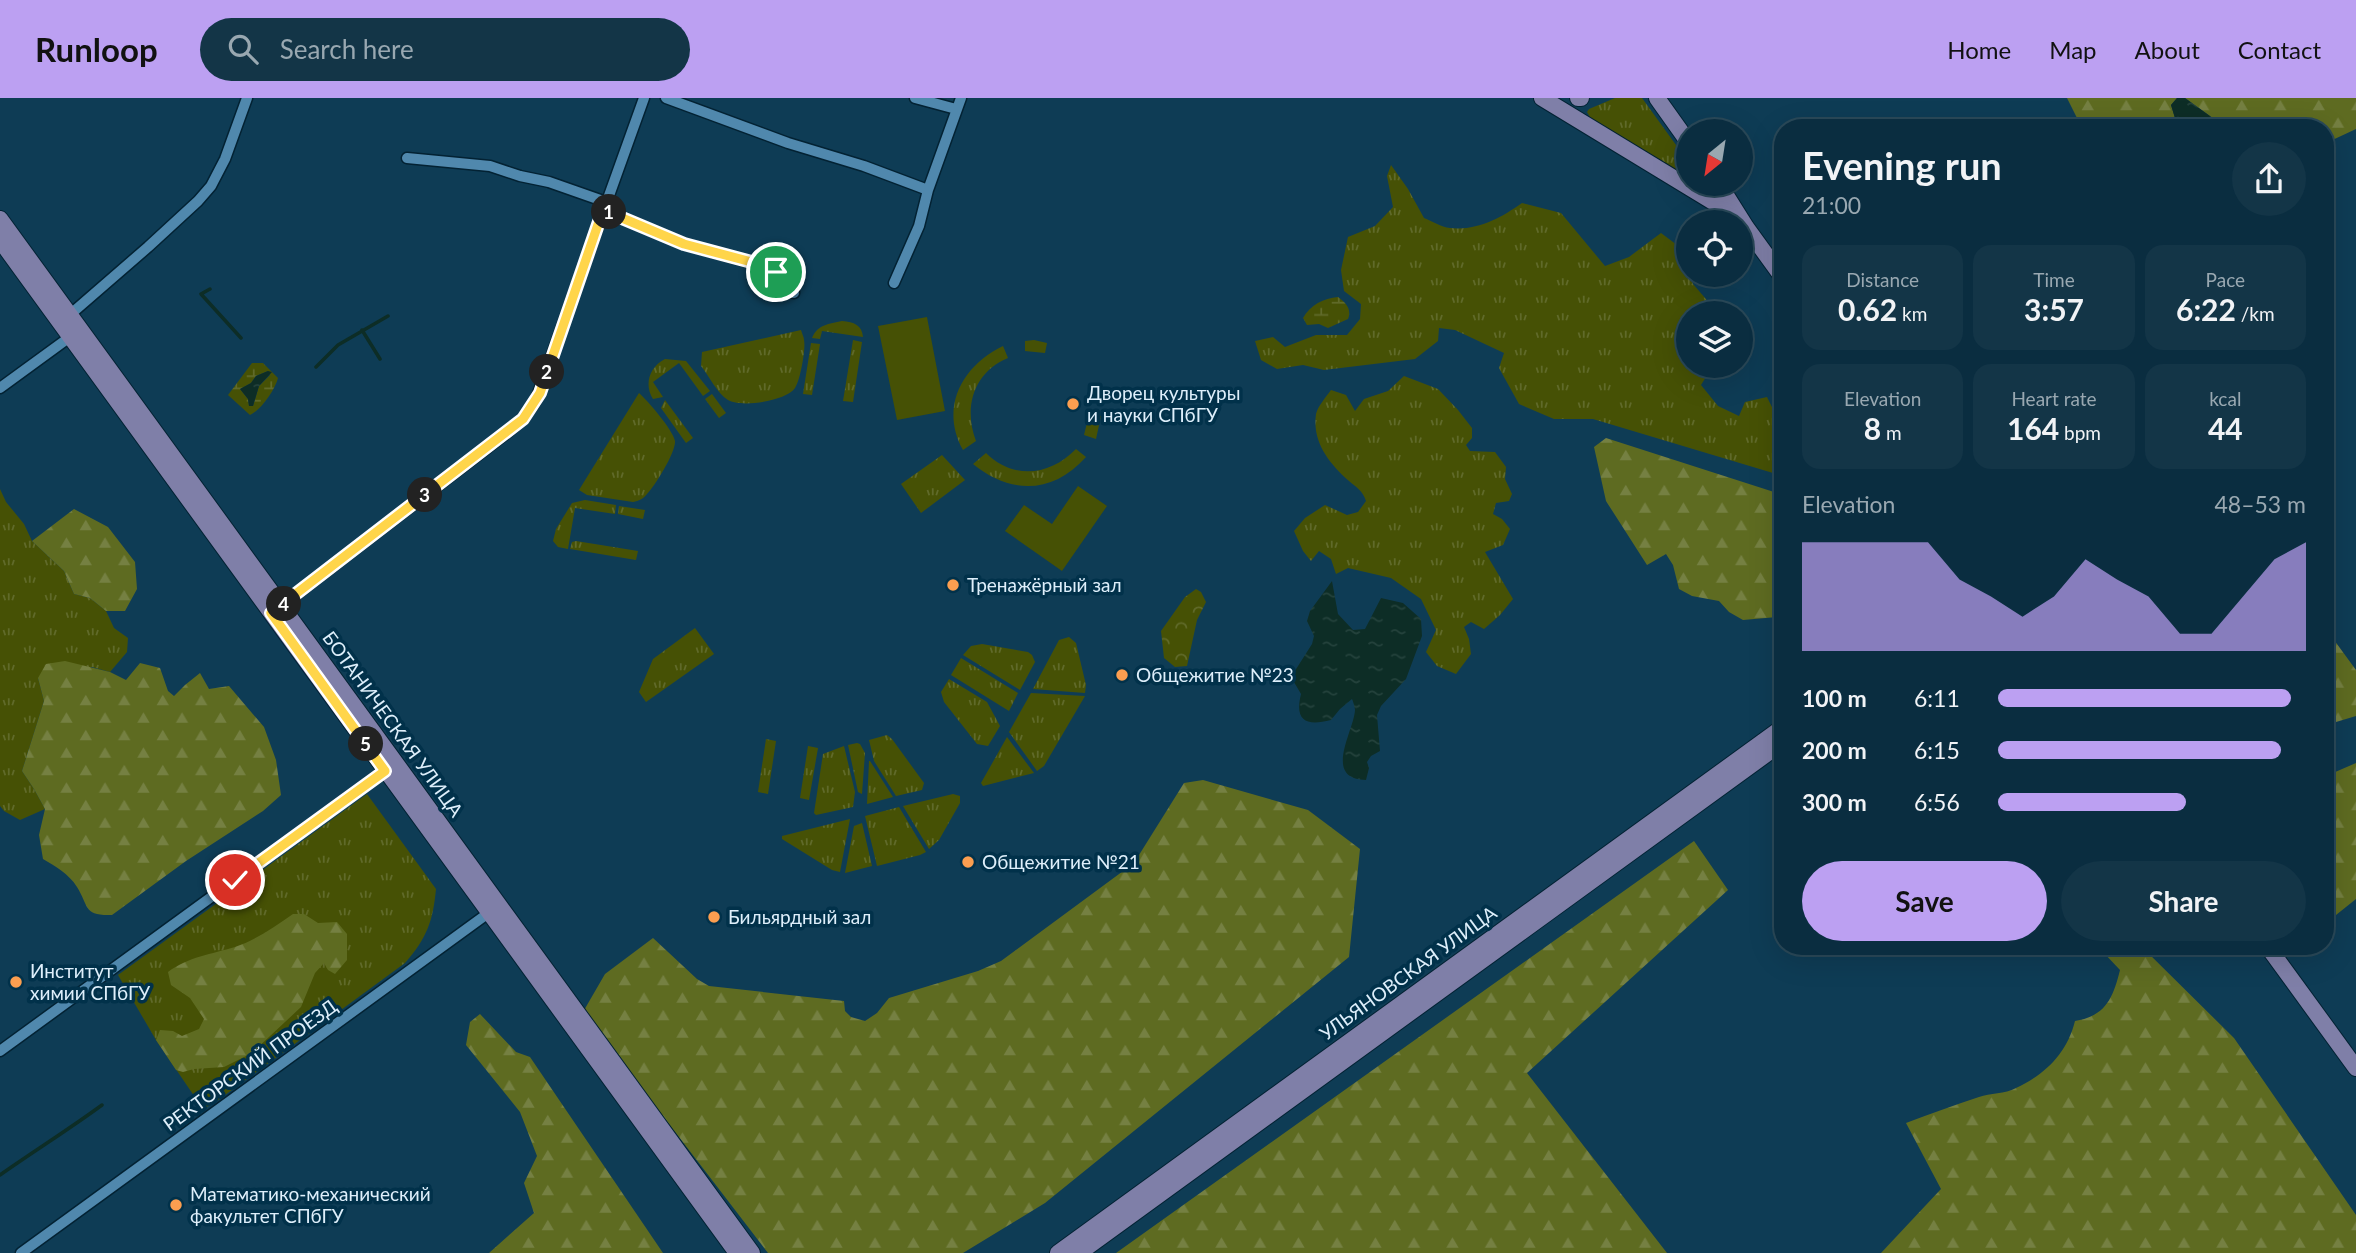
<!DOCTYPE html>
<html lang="en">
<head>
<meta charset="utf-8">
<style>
  :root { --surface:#0a2d40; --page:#133547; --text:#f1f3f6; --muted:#99a8b1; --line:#2a4959; --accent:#bca0f2 }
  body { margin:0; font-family:Lato,sans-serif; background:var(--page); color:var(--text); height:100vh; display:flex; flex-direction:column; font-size:26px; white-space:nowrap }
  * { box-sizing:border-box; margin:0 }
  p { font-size:23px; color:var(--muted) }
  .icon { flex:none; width:38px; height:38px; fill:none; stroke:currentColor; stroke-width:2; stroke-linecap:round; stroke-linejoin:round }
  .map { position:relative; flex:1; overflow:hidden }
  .drawer { position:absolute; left:1774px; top:21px; width:560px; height:836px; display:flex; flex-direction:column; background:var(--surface); border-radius:28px; box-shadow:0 7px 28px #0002,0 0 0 2px var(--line) }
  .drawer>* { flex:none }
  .needle { width:46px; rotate:210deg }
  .controls { position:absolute; left:1676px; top:21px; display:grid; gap:14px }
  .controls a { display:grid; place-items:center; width:77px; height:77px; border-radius:50%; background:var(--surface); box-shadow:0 7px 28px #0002,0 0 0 2px var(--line); font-size:35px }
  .pin { position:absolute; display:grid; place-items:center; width:60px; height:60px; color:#fff; margin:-30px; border:4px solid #fff; border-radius:50%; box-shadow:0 2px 7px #0007 }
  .km { position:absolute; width:35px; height:35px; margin:-18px; border-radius:50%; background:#222; color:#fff; font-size:19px; line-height:35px; text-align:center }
  .round { display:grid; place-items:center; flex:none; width:74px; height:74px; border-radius:37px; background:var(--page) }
  .summary { display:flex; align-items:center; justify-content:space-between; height:119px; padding:0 28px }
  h1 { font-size:38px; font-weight:700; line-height:52px }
  .metrics { display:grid; grid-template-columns:repeat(3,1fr); gap:10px; height:119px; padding:7px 28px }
  .metrics div { display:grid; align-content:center; border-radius:18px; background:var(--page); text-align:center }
  .metrics b { font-size:30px; font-weight:700 }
  .metrics small { font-size:19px; font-weight:400 }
  .metrics p { font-size:19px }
  .chart { height:196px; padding:14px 28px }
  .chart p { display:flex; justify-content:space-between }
  .chart svg { width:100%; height:126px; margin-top:7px; fill:var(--accent); opacity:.7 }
  .cta { display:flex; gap:14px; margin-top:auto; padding:14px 28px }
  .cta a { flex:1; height:80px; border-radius:42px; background:var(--accent); color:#111; font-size:28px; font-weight:700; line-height:80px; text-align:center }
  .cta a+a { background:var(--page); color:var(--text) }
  ul { padding:0 28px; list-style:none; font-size:23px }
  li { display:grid; grid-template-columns:112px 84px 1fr; align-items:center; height:52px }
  li i { height:18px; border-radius:9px; background:var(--accent) }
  header { display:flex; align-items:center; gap:42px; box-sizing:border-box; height:98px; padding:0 35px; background:var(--accent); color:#111 }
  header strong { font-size:33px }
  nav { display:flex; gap:38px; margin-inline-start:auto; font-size:24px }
  .search { width:490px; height:63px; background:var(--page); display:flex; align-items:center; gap:18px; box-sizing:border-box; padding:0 24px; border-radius:38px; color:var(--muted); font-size:26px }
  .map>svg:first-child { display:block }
  .grass { fill:url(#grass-tufts) }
  .forest { fill:url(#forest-firs) }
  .wetland { fill:url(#wetland-marsh); fill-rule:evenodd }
  .park { fill:url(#park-crowns) }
  .pitch { fill:#465105 }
  .water { fill:url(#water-ripples) }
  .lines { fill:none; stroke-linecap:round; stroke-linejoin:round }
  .stream { stroke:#0d2d26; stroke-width:3.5 }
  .street-casing { stroke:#032233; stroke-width:13 }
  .secondary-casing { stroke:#032233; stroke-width:18 }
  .street { stroke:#5088ad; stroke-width:10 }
  .secondary { stroke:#7f7fa8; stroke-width:16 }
  .route-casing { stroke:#fff; stroke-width:14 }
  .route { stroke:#ffd54a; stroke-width:9 }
  .poi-dot { fill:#fb9e50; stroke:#01314a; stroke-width:2.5 }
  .labels { text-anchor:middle; stroke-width:7; stroke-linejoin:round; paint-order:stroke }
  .poi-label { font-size:19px; fill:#deeffb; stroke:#01314a; text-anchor:start }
  .street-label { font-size:19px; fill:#deeffb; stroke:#01314a }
</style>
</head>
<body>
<header>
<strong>Runloop</strong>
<div class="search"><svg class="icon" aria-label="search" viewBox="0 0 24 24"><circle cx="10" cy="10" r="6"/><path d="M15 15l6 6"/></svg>Search here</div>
<nav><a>Home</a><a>Map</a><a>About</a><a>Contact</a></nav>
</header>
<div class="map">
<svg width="2356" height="1155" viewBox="0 0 2356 1155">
  <defs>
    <pattern id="grass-tufts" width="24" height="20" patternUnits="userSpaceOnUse" patternTransform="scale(1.75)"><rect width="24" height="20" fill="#465105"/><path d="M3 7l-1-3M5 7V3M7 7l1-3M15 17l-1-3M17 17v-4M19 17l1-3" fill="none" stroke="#606a2a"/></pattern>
    <pattern id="forest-firs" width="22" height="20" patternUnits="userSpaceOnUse" patternTransform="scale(1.75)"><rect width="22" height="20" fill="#5e6b21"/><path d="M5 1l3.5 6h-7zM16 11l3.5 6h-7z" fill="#758042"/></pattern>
    <pattern id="wetland-marsh" width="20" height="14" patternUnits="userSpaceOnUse" patternTransform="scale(1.75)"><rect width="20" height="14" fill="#465105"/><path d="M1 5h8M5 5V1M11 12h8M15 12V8" fill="none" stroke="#606a2a"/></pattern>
    <pattern id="park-crowns" width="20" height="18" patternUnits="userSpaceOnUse" patternTransform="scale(1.75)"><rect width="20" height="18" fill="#465105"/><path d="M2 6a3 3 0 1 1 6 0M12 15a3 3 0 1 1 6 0" fill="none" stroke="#606a2a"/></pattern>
    <pattern id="water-ripples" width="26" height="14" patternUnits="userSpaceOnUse" patternTransform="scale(1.75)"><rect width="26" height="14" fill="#0d2d26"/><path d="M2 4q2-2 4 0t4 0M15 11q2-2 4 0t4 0" fill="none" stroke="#24423c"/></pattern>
  </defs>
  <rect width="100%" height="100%" fill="#0e3c55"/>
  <!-- grass -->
  <path class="grass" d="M 1615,0 L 1642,0 L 1689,65 L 1689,79 L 1591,21 L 1587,14 L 1589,11 Z
    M 1391,67 L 1408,91 L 1424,120 C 1432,123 1441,129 1450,130 C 1477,133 1501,120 1522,105 L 1561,115 L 1605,168 L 1629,159 L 1661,135 L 1677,147 L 1693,186 L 1718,215 L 1689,215 L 1689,268 L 1719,268 L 1709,274 L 1701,287 L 1718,308 L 1739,318 L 1745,304 L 1767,299 C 1785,335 1788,337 1773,375 L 1593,321 L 1554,321 L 1519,306 L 1499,270 L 1504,255 L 1455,232 L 1439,230 L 1438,243 L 1415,261 L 1324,272 L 1303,267 L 1277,271 L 1261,262 L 1255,243 L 1273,239 L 1285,249 L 1316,237 L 1347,237 L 1360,221 L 1361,206 L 1344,193 L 1341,172 L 1348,139 L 1375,128 L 1393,109 L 1387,78 Z
    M 842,223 C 854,224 862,227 863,239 L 822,233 L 820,241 L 812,240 C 818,226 829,226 842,223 Z
    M 801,232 C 802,236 804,239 804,242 C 806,251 800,283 795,290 C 786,303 741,310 728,302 C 717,295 709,278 701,268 L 702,254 Z
    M 853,242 L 862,244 L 853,304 L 843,303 Z
    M 1034,242 L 1047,245 L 1045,255 L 1025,253 L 1025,243 Z
    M 811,245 L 820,246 L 812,297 L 803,296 Z
    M 1003,248 L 1008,260 C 974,274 963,309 976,343 L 963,352 C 939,309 963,267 1003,248 Z
    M 665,261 L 686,263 L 710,293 L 703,298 L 679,265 L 653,284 L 663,299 L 653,301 C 644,287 649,269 665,261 Z
    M 1404,278 L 1438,291 L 1458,312 L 1472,330 L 1472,340 L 1466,347 L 1470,353 L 1495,354 L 1506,369 L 1505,381 L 1512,396 L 1509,403 L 1496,405 L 1493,416 L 1502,421 L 1510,431 L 1503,447 L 1485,454 L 1513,501 L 1500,517 L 1484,531 L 1471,524 L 1464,529 L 1469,541 L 1471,556 L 1456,576 L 1437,568 L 1426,554 L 1436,532 L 1421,501 L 1391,480 L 1348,470 L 1336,476 L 1331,461 L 1319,453 L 1311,463 L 1303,453 L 1294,433 L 1305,420 L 1325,407 L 1347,417 L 1358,414 L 1366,403 C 1363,393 1356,389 1349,383 C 1329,365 1312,344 1316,316 C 1318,308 1326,299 1331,292 L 1346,297 L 1355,313 L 1364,301 L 1388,293 Z
    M 639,295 C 648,303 673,332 675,343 C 676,354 655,388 647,396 C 643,401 639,403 633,404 L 587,397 L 579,392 Z
    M 712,296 L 726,315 L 719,320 L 705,301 Z
    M 665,302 L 693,340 L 686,345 L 661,310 Z
    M 1089,317 L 1101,318 L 1096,341 L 1084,337 Z
    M 1076,351 L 1086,359 C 1053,396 1011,397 973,366 L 986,355 C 1013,382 1050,378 1076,351 Z
    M 942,357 L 965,382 L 921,415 L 901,386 Z
    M 0,391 L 6,404 L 24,426 L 32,443 L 64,473 L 74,496 L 90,500 L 106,513 L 114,530 L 128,540 L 127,554 L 110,574 L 92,569 L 38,580 L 44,603 L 22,673 L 34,691 L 45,711 L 20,722 L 4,713 L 0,708 Z
    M 585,402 L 616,407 L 615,416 L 575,410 L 568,451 L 558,449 L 553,443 L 556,431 L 572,405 Z
    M 619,408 L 645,412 L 643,421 L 618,416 Z
    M 576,443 L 638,453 L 636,462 L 570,451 L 572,444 Z
    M 695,530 L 714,556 L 646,604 L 639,594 L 653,561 Z
    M 1069,539 L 1076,545 L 1086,587 L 1085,595 L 1033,591 L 1059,542 Z
    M 982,546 L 1028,554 L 1032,557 L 1035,564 L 1020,592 L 963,557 L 971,548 Z
    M 961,560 L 1018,595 L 1009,613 L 951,577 Z
    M 949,581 L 987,604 L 1000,628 L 988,648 L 977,646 L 944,604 L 941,594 Z
    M 1031,595 L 1085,598 L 1044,668 L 1037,673 L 1009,634 Z
    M 887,637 L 892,641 L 924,685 L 922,692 L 896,698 L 874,663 L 869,642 Z
    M 1007,639 L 1034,675 L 983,688 L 981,685 Z
    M 766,641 L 776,643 L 768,696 L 758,694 Z
    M 857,645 L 860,646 L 865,655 L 862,696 L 858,694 L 848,647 Z
    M 808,648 L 818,650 L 809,702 L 800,700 Z
    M 844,648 L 855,694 L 853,709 L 816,717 L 814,715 L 823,656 Z
    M 869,663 L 870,663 L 893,699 L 867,706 Z
    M 367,696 L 436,791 C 433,823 427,840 405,865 L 214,1005 L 203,1011 L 156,942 L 118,877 Z
    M 953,696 L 960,698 L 960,705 L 939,742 L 929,751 L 903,708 Z
    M 899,709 L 926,754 L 920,757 L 877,768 L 865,718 Z
    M 850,721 L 840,774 L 832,772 L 782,741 L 782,738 Z
    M 862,725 L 872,768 L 845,775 L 854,728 Z"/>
  <!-- forest -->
  <path class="forest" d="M 2067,0 L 2177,0 L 2171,7 L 2178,30 L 2082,30 Z
    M 2185,0 L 2356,0 L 2356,31 L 2326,45 L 2326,30 L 2240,30 L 2237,26 L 2221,26 Z
    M 1606,340 L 1774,394 L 1783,400 L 1783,545 L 1775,540 L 1778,531 L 1777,519 L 1743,522 L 1729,514 L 1719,503 L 1692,498 L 1679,491 L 1673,467 L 1666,456 L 1647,467 L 1606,403 L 1594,349 Z
    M 74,411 L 108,429 L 135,464 L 137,491 L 125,513 L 106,513 L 90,500 L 74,496 L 64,473 L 32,443 Z
    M 2326,531 L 2356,572 L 2356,618 L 2326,627 Z
    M 65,563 L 110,574 L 126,582 L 140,565 L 160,570 L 168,593 L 174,598 L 185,587 L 200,575 L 209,591 L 229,588 L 264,629 L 276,662 L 281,697 L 263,713 L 186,763 L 112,817 C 83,818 89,808 77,789 C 69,776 55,768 43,761 L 39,737 L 45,711 L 34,691 L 22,673 L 44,603 L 38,580 L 46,566 Z
    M 2356,665 L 2356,801 L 2326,825 L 2326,678 Z
    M 1203,682 L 1308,712 L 1360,751 L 1349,859 L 1045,1105 L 963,1155 L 768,1155 L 583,914 L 605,876 L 653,840 L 697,881 L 709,888 L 844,903 L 845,913 L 851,919 L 865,923 L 877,915 L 889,900 L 978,873 L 1001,863 L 1134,765 L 1184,685 Z
    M 1694,743 L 1728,792 L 1527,975 L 1667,1155 L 1116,1155 Z
    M 293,816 L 304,816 L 318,825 L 337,824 L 347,836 L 347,862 L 335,876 L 328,872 L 324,865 L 315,875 L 301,909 L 252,955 L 224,969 L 194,971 L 183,974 L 176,972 L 156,942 L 160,932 L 173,933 L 182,938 L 199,931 L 204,921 L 190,900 L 171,887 L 168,874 C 188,859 212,856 235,849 C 255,842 275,829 293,816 Z
    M 2036,849 L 2142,849 L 2234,940 L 2356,1117 L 2356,1155 L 1881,1155 L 1941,1091 L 1906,1025 C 1930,1016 1954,1007 1979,999 C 1990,995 2005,996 2016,990 C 2046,976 2067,955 2075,923 C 2106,918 2113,900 2120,872 L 2103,854 L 2048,858 Z
    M 480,916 L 516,954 L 530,959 L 663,1155 L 489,1155 L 534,1115 L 524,1085 L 537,1058 L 520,1014 L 466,947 L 470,924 Z"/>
  <!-- wetland -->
  <path class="wetland" d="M 1338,199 C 1346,205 1352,211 1348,221 L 1328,230 L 1319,226 L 1307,227 L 1303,220 C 1310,207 1324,200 1338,199 Z
    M 252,265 L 263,265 L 278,280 C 275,292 261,312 250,317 L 228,297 ZM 268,273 L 270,277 L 259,288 L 253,308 L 249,308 L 248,301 L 240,291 L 251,285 L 256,278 Z"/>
  <!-- park -->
  <path class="park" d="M 1196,491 L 1201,494 L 1206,504 L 1197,522 L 1187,568 L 1175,569 L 1164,560 L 1161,533 L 1185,499 Z"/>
  <!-- pitch -->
  <path class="pitch" d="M 927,219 L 945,313 L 897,322 L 878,228 Z
    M 1078,388 L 1107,408 L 1062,473 L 1005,433 L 1024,407 L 1052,426 Z"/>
  <!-- water -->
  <path class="water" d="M 2177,0 L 2185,0 L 2221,26 L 2237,26 L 2240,30 L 2178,30 L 2171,7 Z
    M 268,273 L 272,274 L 259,288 L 253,308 L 249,308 L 248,301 L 240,291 L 251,285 L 256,278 Z
    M 1332,483 L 1338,516 L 1353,532 L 1365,531 L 1381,500 L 1403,505 L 1421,521 L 1422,538 L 1406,581 L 1381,608 L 1377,617 L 1380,653 L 1371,658 L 1367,664 L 1369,670 L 1366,682 C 1322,681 1354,633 1355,612 C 1355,610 1353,603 1352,601 L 1340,611 L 1331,622 C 1307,628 1294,624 1301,596 L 1291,579 L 1312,546 L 1314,538 L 1307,523 L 1310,513 Z"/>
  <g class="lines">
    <!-- stream -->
    <path class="stream" d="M 210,191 L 201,196 L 241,240
      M 362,232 L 380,261
      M 316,269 L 338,247 L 388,218
      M 0,1077 C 34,1053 68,1032 102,1007"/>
    <!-- street casing -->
    <g class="street-casing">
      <path id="street" d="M 666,0 L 788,45 L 864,68 L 928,92
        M 915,0 L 956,11
        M 407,60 L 490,68 L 520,78 L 549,84 L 606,104
        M 603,112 L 684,146 L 770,170 L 794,195
        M 894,185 L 919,128 L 928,92 L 961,0
        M 65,221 L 148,149 L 198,103 L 211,88 L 225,61 L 247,0
        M 0,290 L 74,236
        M 277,511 L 508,334 L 523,321 L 535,304 L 644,0
        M 0,953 L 391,668
        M 21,1155 L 494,811"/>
    </g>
    <!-- secondary casing -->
    <g class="secondary-casing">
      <path id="secondary" d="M 1542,0 L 1723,110 L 1740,124
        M 1578,0 L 1581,0
        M 1657,0 L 1689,45
        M 1719,86 L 1746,129 L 1783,180
        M 0,121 L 752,1155
        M 0,142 L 737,1155
        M 2268,849 L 2356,970
        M 1058,1155 L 1783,629
        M 1079,1155 L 1783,644"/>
    </g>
    <!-- street -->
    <use href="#street" class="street"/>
    <!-- secondary -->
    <use href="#secondary" class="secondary"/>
  </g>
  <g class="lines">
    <!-- route casing -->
    <g class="route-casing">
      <path id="route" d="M 235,782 L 385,673 L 271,515 L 523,321 L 540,295 L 603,112 L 684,146 L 759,166 L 776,174"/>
    </g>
    <!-- route -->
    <use href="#route" class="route"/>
  </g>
  <!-- markers -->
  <g class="poi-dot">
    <circle cx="1073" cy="306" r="7"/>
    <circle cx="953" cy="487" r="7"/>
    <circle cx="1122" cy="577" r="7"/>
    <circle cx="968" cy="764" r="7"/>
    <circle cx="714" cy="819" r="7"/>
    <circle cx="16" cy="884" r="7"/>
    <circle cx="176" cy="1107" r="7"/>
  </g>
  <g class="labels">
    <!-- poi labels -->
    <g class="poi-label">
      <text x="1087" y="302">Дворец культуры<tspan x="1087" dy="22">и науки СПбГУ</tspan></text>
      <text x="967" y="494">Тренажёрный зал</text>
      <text x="1136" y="584">Общежитие №23</text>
      <text x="982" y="771">Общежитие №21</text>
      <text x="728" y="826">Бильярдный зал</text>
      <text x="30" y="880">Институт<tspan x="30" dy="22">химии СПбГУ</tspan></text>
      <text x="190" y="1103">Математико-механический<tspan x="190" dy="22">факультет СПбГУ</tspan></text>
    </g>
    <!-- street labels -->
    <g class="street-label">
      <text transform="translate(393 626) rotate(54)" y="7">БОТАНИЧЕСКАЯ УЛИЦА</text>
      <text transform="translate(1408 875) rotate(-36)" y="7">УЛЬЯНОВСКАЯ УЛИЦА</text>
      <text transform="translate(250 967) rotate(-36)" y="7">РЕКТОРСКИЙ ПРОЕЗД</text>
    </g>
  </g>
</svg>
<div class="controls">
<a><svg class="needle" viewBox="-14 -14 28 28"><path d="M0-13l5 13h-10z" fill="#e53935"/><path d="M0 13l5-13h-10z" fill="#99a8b1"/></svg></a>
<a><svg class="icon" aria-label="locate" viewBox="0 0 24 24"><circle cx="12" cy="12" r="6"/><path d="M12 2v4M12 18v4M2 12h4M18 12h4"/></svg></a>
<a><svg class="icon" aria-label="layers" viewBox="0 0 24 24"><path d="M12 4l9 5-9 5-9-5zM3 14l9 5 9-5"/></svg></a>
</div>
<div class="pin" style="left:776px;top:174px;background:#1e9e55"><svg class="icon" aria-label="arrive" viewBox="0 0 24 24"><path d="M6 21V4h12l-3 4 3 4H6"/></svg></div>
<div class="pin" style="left:235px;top:782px;background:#d93025"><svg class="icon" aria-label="check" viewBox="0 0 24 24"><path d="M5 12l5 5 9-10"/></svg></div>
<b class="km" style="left:609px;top:114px">1</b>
<b class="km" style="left:547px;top:274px">2</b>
<b class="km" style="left:425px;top:397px">3</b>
<b class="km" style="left:284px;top:506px">4</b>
<b class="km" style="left:366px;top:646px">5</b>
<section class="drawer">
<div class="summary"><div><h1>Evening run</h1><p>21:00</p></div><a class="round"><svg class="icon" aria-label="share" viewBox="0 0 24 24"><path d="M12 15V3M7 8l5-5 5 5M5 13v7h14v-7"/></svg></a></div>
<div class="metrics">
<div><p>Distance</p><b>0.62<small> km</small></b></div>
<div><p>Time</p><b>3:57</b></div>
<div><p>Pace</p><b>6:22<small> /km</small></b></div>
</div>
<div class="metrics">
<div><p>Elevation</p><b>8<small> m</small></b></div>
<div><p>Heart rate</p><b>164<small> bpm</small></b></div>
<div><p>kcal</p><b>44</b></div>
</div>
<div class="chart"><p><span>Elevation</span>48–53 m</p>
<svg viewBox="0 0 160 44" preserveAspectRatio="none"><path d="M0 44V6L10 6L20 6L30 6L40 6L50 19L60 25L70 32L80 25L90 12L100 19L110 25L120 38L130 38L140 25L150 12L160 6V44z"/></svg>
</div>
<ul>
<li><b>100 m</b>6:11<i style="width:95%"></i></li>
<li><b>200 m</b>6:15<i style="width:92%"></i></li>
<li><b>300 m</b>6:56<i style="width:61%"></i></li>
</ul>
<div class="cta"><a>Save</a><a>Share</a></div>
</section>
</div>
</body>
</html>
